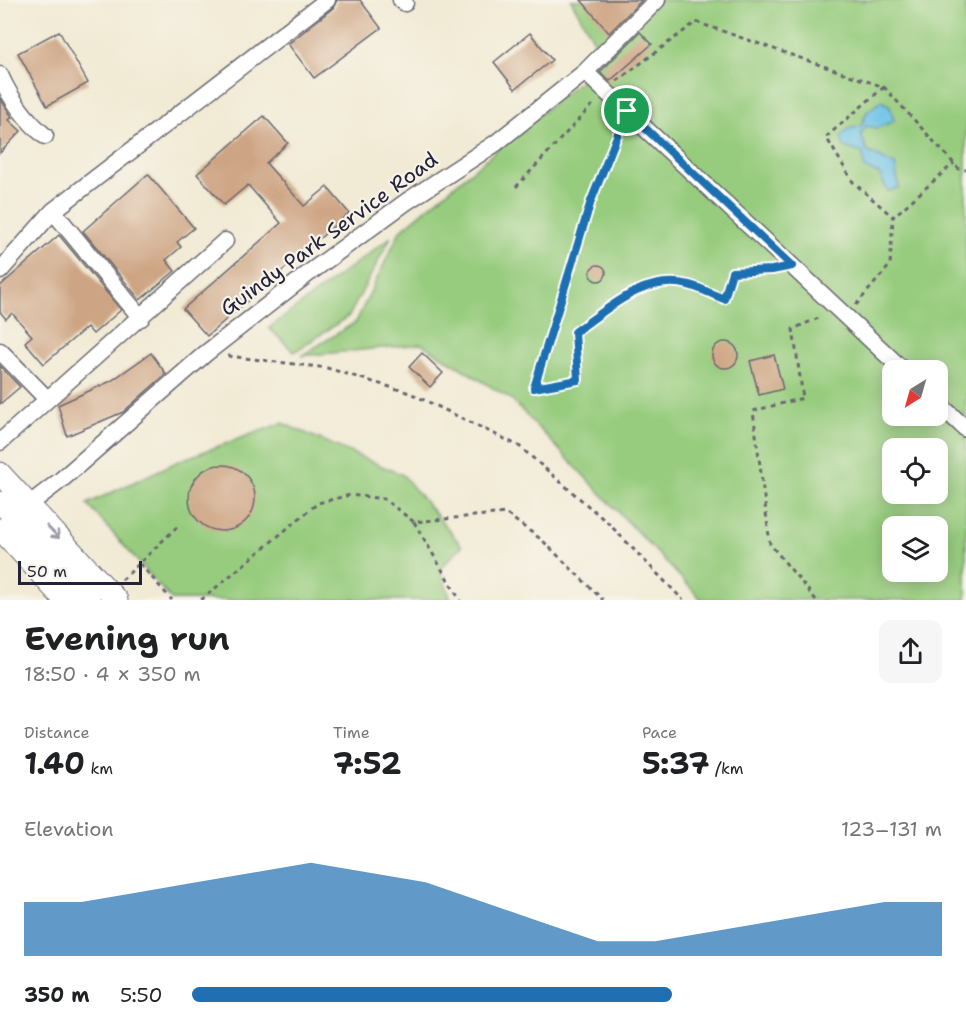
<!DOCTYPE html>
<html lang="en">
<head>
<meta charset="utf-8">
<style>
  :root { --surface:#fff; --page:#f6f6f6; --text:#202124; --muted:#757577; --accent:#1f6fb2 }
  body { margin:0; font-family:"Shantell Sans",sans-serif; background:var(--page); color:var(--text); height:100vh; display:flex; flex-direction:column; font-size:22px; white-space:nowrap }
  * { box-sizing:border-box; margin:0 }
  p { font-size:20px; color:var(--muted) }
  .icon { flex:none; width:33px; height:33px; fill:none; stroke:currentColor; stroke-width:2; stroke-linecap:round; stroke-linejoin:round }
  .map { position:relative; height:600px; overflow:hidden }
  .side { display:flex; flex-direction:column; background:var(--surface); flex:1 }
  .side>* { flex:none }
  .needle { width:39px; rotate:217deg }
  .fabs { position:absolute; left:882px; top:360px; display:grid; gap:12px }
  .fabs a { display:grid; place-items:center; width:66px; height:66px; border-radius:12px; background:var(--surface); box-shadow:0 3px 15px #0003; font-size:30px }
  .scale { position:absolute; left:18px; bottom:15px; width:124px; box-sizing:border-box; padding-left:6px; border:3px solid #22223b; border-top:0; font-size:16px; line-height:21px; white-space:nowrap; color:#22223b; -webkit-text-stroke:4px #f7f3e8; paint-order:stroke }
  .pin { position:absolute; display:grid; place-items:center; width:51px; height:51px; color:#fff; margin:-26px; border:3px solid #fff; border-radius:50%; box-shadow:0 2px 6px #0007 }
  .round { display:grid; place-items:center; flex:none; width:63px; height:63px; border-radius:12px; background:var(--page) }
  .overview { display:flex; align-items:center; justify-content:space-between; height:102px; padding:0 24px }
  h1 { font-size:33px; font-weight:700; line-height:45px }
  .figures { display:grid; grid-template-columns:repeat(3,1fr); gap:9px; height:102px; padding:6px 24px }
  .figures div { display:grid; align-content:center }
  .figures b { font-size:30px; font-weight:700 }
  .figures small { font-size:16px; font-weight:400 }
  .figures p { font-size:16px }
  .chart { height:168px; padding:12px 24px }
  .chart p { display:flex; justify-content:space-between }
  .chart svg { width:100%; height:108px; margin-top:6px; fill:var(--accent); opacity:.7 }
  ul { padding:0 24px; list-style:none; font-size:20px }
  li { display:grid; grid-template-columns:96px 72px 1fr; align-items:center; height:45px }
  li i { height:15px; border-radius:8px; background:var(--accent) }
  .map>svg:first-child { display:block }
  .green { fill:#97cc7e; stroke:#5c775c; stroke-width:1.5; fill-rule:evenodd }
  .water { fill:#6cc2e8; stroke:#477292; stroke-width:1.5 }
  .building { fill:#cea584 }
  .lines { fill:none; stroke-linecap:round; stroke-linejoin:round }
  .minor-casing { stroke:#6a6871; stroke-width:19 }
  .major-casing { stroke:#6a6871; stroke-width:23 }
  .path { stroke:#6a6871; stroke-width:3; stroke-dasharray:4.5 4.5; stroke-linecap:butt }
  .minor { stroke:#fff; stroke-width:16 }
  .major { stroke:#fff; stroke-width:21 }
  .oneway { stroke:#9c9ca7 }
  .route-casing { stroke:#fff; stroke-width:12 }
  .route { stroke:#1f6fb2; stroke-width:8 }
  .labels { text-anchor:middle; stroke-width:4.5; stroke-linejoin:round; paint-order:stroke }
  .street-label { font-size:21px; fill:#22223b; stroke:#f7f3e8 }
</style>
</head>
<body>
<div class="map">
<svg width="966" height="600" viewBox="0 0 966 600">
  <rect width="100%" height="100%" fill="#f7f3e8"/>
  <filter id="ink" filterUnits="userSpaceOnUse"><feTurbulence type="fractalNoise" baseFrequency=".0167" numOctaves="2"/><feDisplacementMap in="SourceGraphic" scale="12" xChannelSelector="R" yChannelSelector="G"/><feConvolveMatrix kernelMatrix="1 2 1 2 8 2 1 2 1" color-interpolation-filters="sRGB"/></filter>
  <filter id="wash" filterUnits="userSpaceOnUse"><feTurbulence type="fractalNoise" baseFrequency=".008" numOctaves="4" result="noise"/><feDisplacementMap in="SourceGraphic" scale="24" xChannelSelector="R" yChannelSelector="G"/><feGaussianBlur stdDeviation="1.35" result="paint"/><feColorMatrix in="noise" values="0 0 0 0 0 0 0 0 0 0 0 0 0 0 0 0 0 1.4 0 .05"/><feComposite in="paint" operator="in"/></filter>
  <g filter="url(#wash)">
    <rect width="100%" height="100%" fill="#f1ead4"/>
    <!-- green -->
    <path class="green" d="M 571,0 L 966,0 L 966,600 L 702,600 L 511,399 L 422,344 L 301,356 L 356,322 L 400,231 L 605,60 ZM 892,370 L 938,370 L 938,416 L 892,416 ZM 892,448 L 938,448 L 938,494 L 892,494 ZM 892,526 L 938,526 L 938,572 L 892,572 Z
      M 391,237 L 349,316 L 294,352 L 269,328 Z
      M 282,423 L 403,475 L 462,546 L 440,569 L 451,600 L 172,600 L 87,504 L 181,460 Z"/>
    <!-- water -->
    <path class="water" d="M 881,101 L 890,106 L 894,121 L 877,128 L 866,126 L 861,134 L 867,151 L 895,165 L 899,188 L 888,191 L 879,174 L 864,168 L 863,153 L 844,147 L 841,137 L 848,129 L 861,126 L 867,112 Z"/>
    <g id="blocks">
      <!-- building -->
      <path class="building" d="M 337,0 L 360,0 L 381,28 L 314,78 L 288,44 L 333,8 Z
        M 581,0 L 642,0 L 609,33 Z
        M 59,31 L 88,83 L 47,106 L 18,53 Z
        M 640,32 L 652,44 L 610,81 L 600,72 Z
        M 530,33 L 552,60 L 515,89 L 494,62 Z
        M 0,98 L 12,117 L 9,120 L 21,131 L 0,153 Z
        M 264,116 L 288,143 L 266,163 L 304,206 L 327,187 L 349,213 L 207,336 L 183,309 L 281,223 L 248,185 L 224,205 L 197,174 Z
        M 148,174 L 194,228 L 177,242 L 181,247 L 166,260 L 175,271 L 140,300 L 83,231 Z
        M 59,235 L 121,310 L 93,334 L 87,327 L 44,364 L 25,342 L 32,336 L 12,313 L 6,319 L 0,312 L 0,286 Z
        M590 273a8 8 0 1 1 16 0a8 8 0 1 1-16 0Z
        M712 355a13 13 0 1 1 26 0a13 13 0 1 1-26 0Z
        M 151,353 L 166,374 L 123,412 L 67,436 L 58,405 L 111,381 Z
        M 422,353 L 443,373 L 430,387 L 409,367 Z
        M 774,355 L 783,389 L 759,395 L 750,361 Z
        M 0,366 L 20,387 L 0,404 Z
        M189 498a33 33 0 1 1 66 0a33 33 0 1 1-66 0Z"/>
    </g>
  </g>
  <g filter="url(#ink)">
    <use href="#blocks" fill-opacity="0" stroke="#6a6871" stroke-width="1.5"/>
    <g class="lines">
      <!-- minor casing -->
      <g class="minor-casing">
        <path id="minor" d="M 401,0 L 405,3
          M 585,72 L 903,370
          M 0,75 C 11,100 25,119 45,136
          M 53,211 L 327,0
          M 0,271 L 53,211 L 141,318
          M 0,351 L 47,399
          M 938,403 L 966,429
          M 0,442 L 225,241
          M 27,506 L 61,480 L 205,354 L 309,273 L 406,202 L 496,143 L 585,72 L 657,0"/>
      </g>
      <!-- major casing -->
      <g class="major-casing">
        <path id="major" d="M 0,473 L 117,600
          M 0,502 L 90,600
          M 0,529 L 64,600"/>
      </g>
      <!-- path -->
      <path class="path" d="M 617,81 L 696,22 L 884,87 L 959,169 L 966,170
        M 884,87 L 826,137 L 853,182 L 893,217 L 954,163
        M 621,126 L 591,201 L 534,388 L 578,380 L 575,332 C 608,309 645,273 689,285 C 701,288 713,295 724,299 L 732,272 L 773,270
        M 516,187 L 595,102
        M 856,305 L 890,265 L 893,217
        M 228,356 L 327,368 L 410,393 L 519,446 L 608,523 L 683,600
        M 414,522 L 460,600
        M 140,564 L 172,600
        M 122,580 L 180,524
        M 201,600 L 318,503 L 350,495 L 384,499 L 414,522 L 505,513 L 542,540 L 603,600
        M 816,600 L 770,544 L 753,411 L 803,398 L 793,329 L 821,317"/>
      <!-- minor -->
      <use href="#minor" class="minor"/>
      <!-- major -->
      <use href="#major" class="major"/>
    </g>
    <!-- one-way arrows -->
    <defs><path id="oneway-shaft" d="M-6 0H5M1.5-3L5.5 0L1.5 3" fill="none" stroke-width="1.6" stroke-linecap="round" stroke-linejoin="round" transform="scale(1.5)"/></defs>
    <use class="oneway" href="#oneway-shaft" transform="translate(53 532) rotate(46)"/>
  </g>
  <g class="lines" filter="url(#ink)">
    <!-- route casing -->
    <g class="route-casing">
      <path id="route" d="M 627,111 L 792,266 L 772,270 L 732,272 L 724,299 C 713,295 701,288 689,285 C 645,273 608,309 575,332 L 578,380 L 534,388 L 591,201 Z"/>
    </g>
    <!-- route -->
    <use href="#route" class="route"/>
  </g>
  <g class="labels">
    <!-- street labels -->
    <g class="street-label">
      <text transform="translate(329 234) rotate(-36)" y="7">Guindy Park Service Road</text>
    </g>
  </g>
</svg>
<div class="fabs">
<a><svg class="needle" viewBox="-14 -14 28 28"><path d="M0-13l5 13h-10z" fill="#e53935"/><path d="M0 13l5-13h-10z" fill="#757577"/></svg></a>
<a><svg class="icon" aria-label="locate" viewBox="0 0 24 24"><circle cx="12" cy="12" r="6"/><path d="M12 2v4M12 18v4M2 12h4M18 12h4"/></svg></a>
<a><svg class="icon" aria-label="layers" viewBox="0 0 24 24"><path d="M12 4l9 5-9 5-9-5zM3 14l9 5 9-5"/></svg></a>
</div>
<div class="scale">50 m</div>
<div class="pin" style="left:627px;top:111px;background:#1e9e55"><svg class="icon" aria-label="arrive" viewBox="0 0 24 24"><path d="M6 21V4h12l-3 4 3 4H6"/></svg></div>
</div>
<section class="side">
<div class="overview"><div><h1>Evening run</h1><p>18:50 · 4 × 350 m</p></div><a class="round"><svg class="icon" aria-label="share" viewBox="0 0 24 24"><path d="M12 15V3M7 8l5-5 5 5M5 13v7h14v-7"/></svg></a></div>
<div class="figures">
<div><p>Distance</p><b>1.40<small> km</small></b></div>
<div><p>Time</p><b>7:52</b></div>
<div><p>Pace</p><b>5:37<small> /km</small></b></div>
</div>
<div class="chart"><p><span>Elevation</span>123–131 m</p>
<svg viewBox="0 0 160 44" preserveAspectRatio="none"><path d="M0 44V22L10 22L20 18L30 14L40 10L50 6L60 10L70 14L80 22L90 30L100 38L110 38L120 34L130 30L140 26L150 22L160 22V44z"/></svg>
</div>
<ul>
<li><b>350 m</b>5:50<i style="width:64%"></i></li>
</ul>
</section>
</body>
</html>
